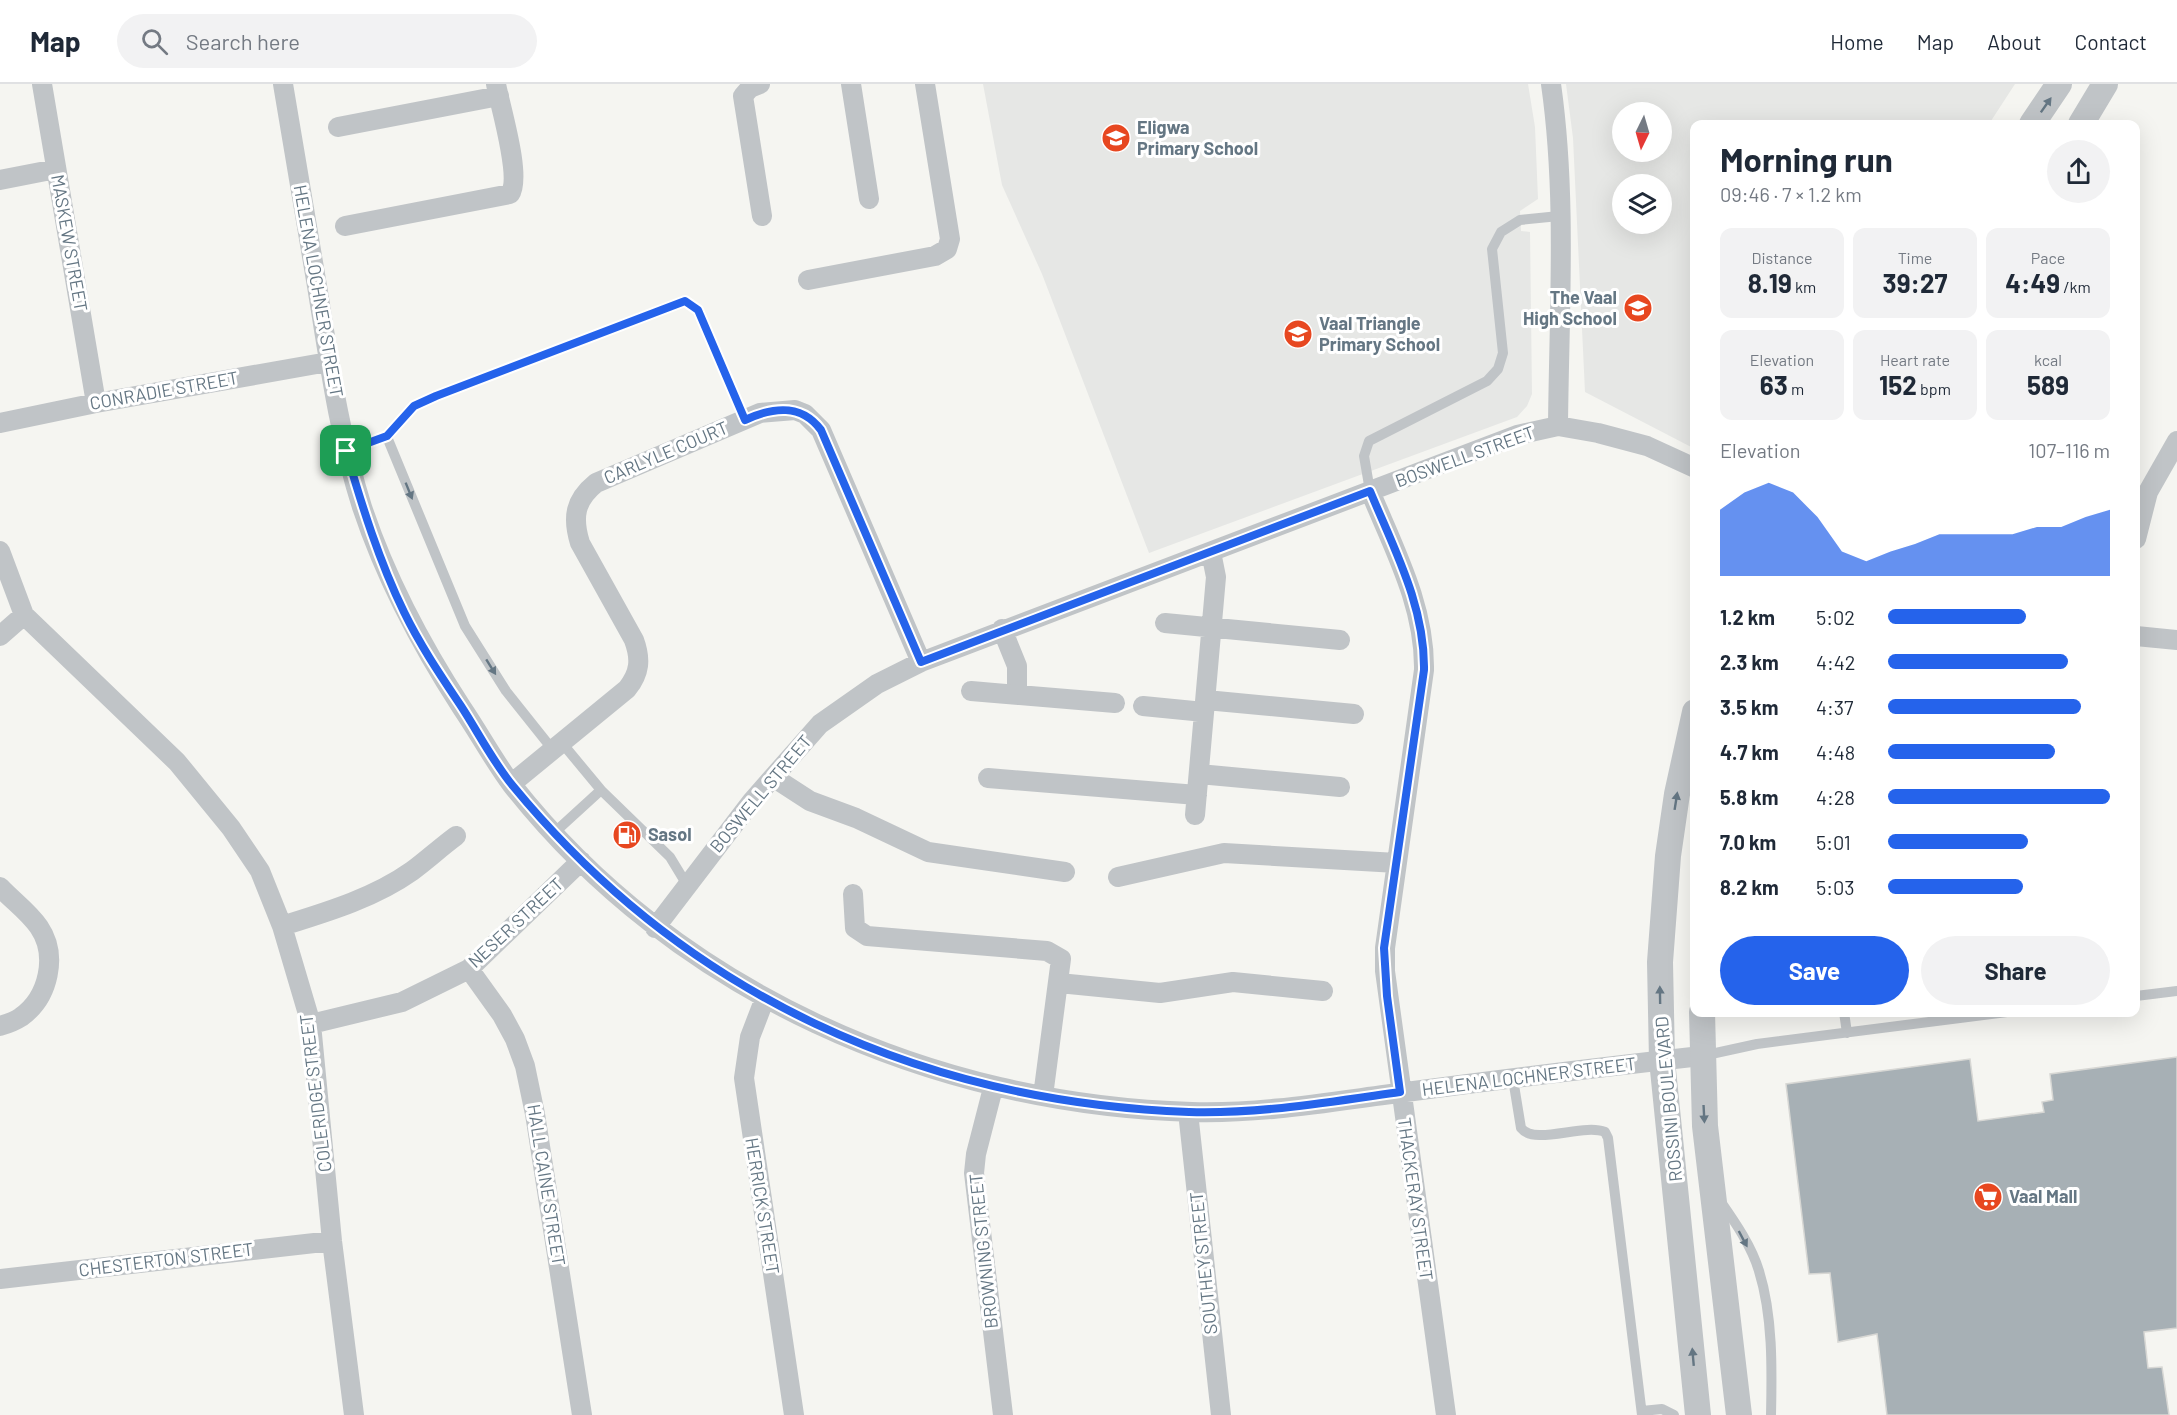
<!DOCTYPE html>
<html lang="en">
<head>
<meta charset="utf-8">
<style>
  :root { --surface:#fff; --page:#f2f2f3; --text:#1f2937; --muted:#747a83; --line:#e0e1e3; --accent:#2563eb }
  body { margin:0; font-family:Barlow,sans-serif; background:var(--page); color:var(--text); height:100vh; display:flex; flex-direction:column; font-size:22px; white-space:nowrap }
  * { box-sizing:border-box; margin:0 }
  p { font-size:20px; color:var(--muted) }
  .icon { flex:none; width:33px; height:33px; fill:none; stroke:currentColor; stroke-width:2; stroke-linecap:round; stroke-linejoin:round }
  .map { position:relative; flex:1; overflow:hidden }
  .sheet { position:absolute; left:1690px; top:36px; width:450px; height:897px; display:flex; flex-direction:column; background:var(--surface); border-radius:12px; box-shadow:0 6px 24px #0002 }
  .sheet>* { flex:none }
  .needle { width:39px; rotate:185deg }
  .tools { position:absolute; left:1612px; top:18px; display:grid; gap:12px }
  .tools a { display:grid; place-items:center; width:60px; height:60px; border-radius:50%; background:var(--surface); box-shadow:0 6px 24px #0002; font-size:30px }
  .pin { position:absolute; display:grid; place-items:center; width:51px; height:51px; color:#fff; margin:-26px; border-radius:12px; box-shadow:0 3px 9px #0006 }
  .round { display:grid; place-items:center; flex:none; width:63px; height:63px; border-radius:32px; background:var(--page) }
  .overview { display:flex; align-items:center; justify-content:space-between; height:102px; padding:0 30px }
  h1 { font-size:33px; font-weight:700; line-height:45px }
  .metrics { display:grid; grid-template-columns:repeat(3,1fr); gap:9px; height:102px; padding:6px 30px }
  .metrics div { display:grid; align-content:center; border-radius:12px; background:var(--page); text-align:center }
  .metrics b { font-size:26px; font-weight:700 }
  .metrics small { font-size:16px; font-weight:400 }
  .metrics p { font-size:16px }
  .chart { height:168px; padding:12px 30px }
  .chart p { display:flex; justify-content:space-between }
  .chart svg { width:100%; height:108px; margin-top:6px; fill:var(--accent); opacity:.7 }
  .primary-button { display:flex; gap:12px; margin-top:auto; padding:12px 30px }
  .primary-button a { flex:1; height:69px; border-radius:36px; background:var(--accent); color:#fff; font-size:24px; font-weight:700; line-height:69px; text-align:center }
  .primary-button a+a { background:var(--page); color:var(--text) }
  ul { padding:0 30px; list-style:none; font-size:20px }
  li { display:grid; grid-template-columns:96px 72px 1fr; align-items:center; height:45px }
  li i { height:15px; border-radius:8px; background:var(--accent) }
  header { display:flex; align-items:center; gap:36px; box-sizing:border-box; height:84px; padding:0 30px; background:var(--surface); border-bottom:2px solid var(--line) }
  header strong { font-size:28px }
  nav { display:flex; gap:33px; margin-inline-start:auto; font-size:21px }
  .search { width:420px; height:54px; background:var(--page); display:flex; align-items:center; gap:15px; box-sizing:border-box; padding:0 21px; border-radius:33px; color:var(--muted); font-size:22px }
  .map>svg:first-child { display:block }
  .built { fill:#e6e7e5; fill-rule:evenodd }
  .building { fill:#a7b0b5; stroke:#d7d7d4; stroke-width:1.5 }
  .lines { fill:none; stroke-linecap:round; stroke-linejoin:round }
  .service { stroke:#c0c4c7; stroke-width:10 }
  .minor { stroke:#c0c4c7; stroke-width:20 }
  .tertiary { stroke:#c0c4c7; stroke-width:26 }
  .oneway { fill:#647683 }
  .route-casing { stroke:#fff; stroke-width:12 }
  .route { stroke:#2563eb; stroke-width:8 }
  .labels { text-anchor:middle; stroke-width:6; stroke-linejoin:round; paint-order:stroke }
  .poi-label { font-size:18px; font-weight:bold; fill:#647683; stroke:#fff; text-anchor:start }
  .street-label { font-size:18px; fill:#647683; stroke:#fff }
</style>
</head>
<body>
<header>
<strong>Map</strong>
<div class="search"><svg class="icon" aria-label="search" viewBox="0 0 24 24"><circle cx="10" cy="10" r="6"/><path d="M15 15l6 6"/></svg>Search here</div>
<nav><a>Home</a><a>Map</a><a>About</a><a>Contact</a></nav>
</header>
<div class="map">
<svg width="2177" height="1331" viewBox="0 0 2177 1331">
  <rect width="100%" height="100%" fill="#f5f5f1"/>
  <!-- built -->
  <path class="built" d="M 983,0 L 1528,0 L 1535,43 L 1538,115 L 1520,127 L 1521,147 L 1530,148 L 1532,310 L 1527,322 L 1517,333 L 1149,469 L 1042,190 L 1002,101 Z
    M 1566,0 L 2015,0 L 1989,40 L 1695,40 L 1695,365 L 1585,308 L 1573,54 ZM 1662,28 L 1662,68 L 1623,68 L 1623,28 ZM 1662,100 L 1662,140 L 1623,140 L 1623,100 Z"/>
  <!-- building -->
  <path class="building" d="M 2177,973 L 2177,1244 L 2144,1248 L 2148,1284 L 2162,1283 L 2169,1331 L 1887,1331 L 1877,1250 L 1838,1258 L 1830,1189 L 1809,1190 L 1786,1000 L 1970,975 L 1978,1037 L 2044,1028 L 2042,1018 L 2053,1016 L 2050,990 Z"/>
  <g class="lines">
    <!-- service -->
    <path class="service" d="M 387,353 L 465,542 L 506,607 L 553,666
      M 346,367 L 387,353 L 414,322 L 436,312 L 685,217 L 698,226 L 745,336
      M 1370,407 L 1364,372 L 1369,357 L 1487,297 L 1498,285 L 1503,269 L 1492,165 L 1501,148 L 1520,136 L 1559,132
      M 562,659 L 601,706
      M 555,748 L 601,706 L 670,773 L 687,801
      M 2136,912 L 2177,907
      M 1844,928 L 1847,949
      M 1702,972 L 1757,960 L 2007,928
      M 1513,995 L 1521,1044 C 1535,1062 1583,1039 1605,1048 L 1608,1054 L 1642,1331
      M 1721,1118 C 1735,1138 1752,1163 1759,1187 C 1773,1232 1772,1285 1771,1331
      M 1642,1327 L 1662,1325 L 1674,1331"/>
    <!-- minor -->
    <path class="minor" d="M 42,0 L 96,319
      M 283,0 C 294,67 306,135 317,202 C 329,276 339,351 362,423 C 386,495 421,561 462,624 C 479,649 494,677 512,701 C 675,908 933,1021 1192,1028 C 1265,1030 1335,1017 1406,1008 C 1504,995 1603,983 1701,972
      M 760,0 L 750,4 L 743,12 L 762,132
      M 851,0 L 869,115
      M 1551,0 C 1567,112 1559,229 1558,342
      M 338,43 L 499,12
      M 0,96 L 56,85
      M 345,142 L 510,110 C 522,93 500,22 496,0
      M 808,196 L 935,172 L 947,165 L 950,155 L 925,0
      M 0,339 L 96,319 L 328,278
      M 1370,407 C 1394,465 1425,522 1424,586 L 1385,864 L 1385,887 L 1446,1331
      M 2136,455 L 2148,408 L 2177,357
      M 0,467 L 24,531 L 177,678 L 231,744 L 260,787 L 282,842 L 311,940 L 332,1157 L 354,1331
      M 1165,539 L 1340,556
      M 1002,545 L 1017,582 L 1017,611
      M 0,552 L 24,531
      M 2136,552 L 2177,556
      M 971,607 L 1115,619
      M 1206,616 L 1354,630
      M 1143,622 L 1204,628
      M 1199,690 L 1340,703
      M 773,693 L 810,717 L 856,734 L 928,768 L 1065,788
      M 988,694 L 1197,711
      M 511,700 L 627,605 C 640,589 641,575 634,556 L 580,459 C 572,433 575,416 596,399 L 760,329 L 795,326 L 805,330 L 821,346 L 921,578
      M 1195,731 L 1216,493 L 1211,468
      M 1118,793 L 1224,769 L 1397,779
      M 0,803 C 12,816 29,828 39,843 C 58,871 49,913 21,933 C 15,937 7,940 0,942
      M 853,810 L 855,844 L 867,852 L 1047,867 L 1061,875 L 1043,1012
      M 282,842 C 327,828 374,814 412,787 C 427,776 441,763 456,752
      M 655,844 L 752,717 L 820,640 L 877,600 L 921,578 L 1517,351 L 1558,342 L 1598,349 L 1647,362 L 1695,384
      M 469,885 L 502,931 L 515,955 L 525,982 L 535,1030 L 582,1331
      M 1059,899 L 1160,909 L 1233,898 L 1323,907
      M 765,914 L 750,953 L 744,994 L 794,1331
      M 311,940 L 402,918 L 469,885 L 581,777
      M 993,1004 L 976,1070 L 974,1089 L 1003,1331
      M 1188,1028 L 1221,1331
      M 0,1195 L 332,1157"/>
    <!-- tertiary -->
    <path class="tertiary" d="M 2032,40 L 2059,0
      M 2081,40 L 2105,0
      M 1695,628 L 1677,710 L 1668,772 L 1660,878 L 1662,976 L 1698,1331
      M 1702,928 L 1705,1042 L 1739,1331"/>
  </g>
  <!-- one-way arrows -->
  <defs><path id="oneway-solid" d="M-6-.8H1V-3.2L6.5 0L1 3.2V.8H-6Z" transform="scale(1.5)"/></defs>
  <g class="oneway">
    <use href="#oneway-solid" transform="translate(2046 21) rotate(-55)"/>
    <use href="#oneway-solid" transform="translate(409 407) rotate(68)"/>
    <use href="#oneway-solid" transform="translate(491 583) rotate(58)"/>
    <use href="#oneway-solid" transform="translate(1676 717) rotate(-81)"/>
    <use href="#oneway-solid" transform="translate(1660 911) rotate(-91)"/>
    <use href="#oneway-solid" transform="translate(1704 1030) rotate(87)"/>
    <use href="#oneway-solid" transform="translate(1743 1155) rotate(62)"/>
    <use href="#oneway-solid" transform="translate(1693 1273) rotate(-95)"/>
  </g>
  <g class="lines">
    <!-- route casing -->
    <g class="route-casing">
      <path id="route" d="M 685,217 L 698,226 L 745,336 C 773,323 801,319 821,346 L 921,578 L 1370,407 C 1394,465 1425,522 1424,586 L 1384,864 L 1387,912 L 1400,1008 C 1330,1018 1260,1030 1189,1028 C 921,1018 685,911 513,702 C 493,678 478,648 461,622 C 441,592 420,561 404,528 C 379,477 362,422 346,367 L 387,352 L 414,322 L 436,312 Z"/>
    </g>
    <!-- route -->
    <use href="#route" class="route"/>
  </g>
  <!-- icons -->
  <defs>
    <g id="school-disc" transform="scale(1.5)"><circle r="9.5" fill="#e74720" stroke="#fff"/><path d="M0-5L7-2L0 1L-7-2ZM-4 1L0 2.5L4 1V4Q0 6-4 4Z" fill="#fff"/></g>
    <g id="fuel-disc" transform="scale(1.5)"><circle r="9.5" fill="#e74720" stroke="#fff"/><path d="M-5.5-6h7V0h2V4h1.3V-2.5L3-4.5l.8-.8L6-3V5H2.5V1h-1V6h-7ZM-4.2-4.7v3.2H.2V-4.7Z" fill="#fff"/></g>
    <g id="supermarket-disc" transform="scale(1.5)"><circle r="9.5" fill="#e74720" stroke="#fff"/><path d="M-6-5.5h2.5l.6 2H6L4.5 2H-2.5L-4.4-4H-6ZM-1.5 3.2a1.3 1.3 0 1 0 .1 0ZM3 3.2a1.3 1.3 0 1 0 .1 0Z" fill="#fff"/></g>
  </defs>
  <g fill-rule="evenodd">
    <use href="#school-disc" x="1116" y="54"/>
    <use href="#school-disc" x="1638" y="224"/>
    <use href="#school-disc" x="1298" y="250"/>
    <use href="#fuel-disc" x="627" y="751"/>
    <use href="#supermarket-disc" x="1988" y="1113"/>
  </g>
  <g class="labels">
    <!-- poi labels -->
    <g class="poi-label">
      <text x="1137" y="50">Eligwa<tspan x="1137" dy="21">Primary School</tspan></text>
      <text x="1617" y="220" text-anchor="end">The Vaal<tspan x="1617" dy="21">High School</tspan></text>
      <text x="1319" y="246">Vaal Triangle<tspan x="1319" dy="21">Primary School</tspan></text>
      <text x="648" y="757">Sasol</text>
      <text x="2009" y="1119">Vaal Mall</text>
    </g>
    <!-- street labels -->
    <g class="street-label">
      <text transform="translate(69 159) rotate(80)" y="6">MASKEW STREET</text>
      <text transform="translate(318 207) rotate(80)" y="6">HELENA LOCHNER STREET</text>
      <text transform="translate(164 307) rotate(-10)" y="6">CONRADIE STREET</text>
      <text transform="translate(666 369) rotate(-23)" y="6">CARLYLE COURT</text>
      <text transform="translate(1465 373) rotate(-20)" y="6">BOSWELL STREET</text>
      <text transform="translate(761 710) rotate(-50)" y="6">BOSWELL STREET</text>
      <text transform="translate(516 839) rotate(-43)" y="6">NESER STREET</text>
      <text transform="translate(1529 993) rotate(-7)" y="6">HELENA LOCHNER STREET</text>
      <text transform="translate(316 1009) rotate(-97)" y="6">COLERIDGE STREET</text>
      <text transform="translate(1669 1015) rotate(-95)" y="6">ROSSINI BOULEVARD</text>
      <text transform="translate(546 1101) rotate(81)" y="6">HALL CAINE STREET</text>
      <text transform="translate(1415 1115) rotate(82)" y="6">THACKERAY STREET</text>
      <text transform="translate(762 1122) rotate(81)" y="6">HERRICK STREET</text>
      <text transform="translate(984 1167) rotate(-96)" y="6">BROWNING STREET</text>
      <text transform="translate(166 1176) rotate(-7)" y="6">CHESTERTON STREET</text>
      <text transform="translate(1204 1179) rotate(-96)" y="6">SOUTHEY STREET</text>
    </g>
  </g>
</svg>
<div class="tools">
<a><svg class="needle" viewBox="-14 -14 28 28"><path d="M0-13l5 13h-10z" fill="#e53935"/><path d="M0 13l5-13h-10z" fill="#747a83"/></svg></a>
<a><svg class="icon" aria-label="layers" viewBox="0 0 24 24"><path d="M12 4l9 5-9 5-9-5zM3 14l9 5 9-5"/></svg></a>
</div>
<div class="pin" style="left:346px;top:367px;background:#1e9e55"><svg class="icon" aria-label="arrive" viewBox="0 0 24 24"><path d="M6 21V4h12l-3 4 3 4H6"/></svg></div>
<section class="sheet">
<div class="overview"><div><h1>Morning run</h1><p>09:46 · 7 × 1.2 km</p></div><a class="round"><svg class="icon" aria-label="share" viewBox="0 0 24 24"><path d="M12 15V3M7 8l5-5 5 5M5 13v7h14v-7"/></svg></a></div>
<div class="metrics">
<div><p>Distance</p><b>8.19<small> km</small></b></div>
<div><p>Time</p><b>39:27</b></div>
<div><p>Pace</p><b>4:49<small> /km</small></b></div>
</div>
<div class="metrics">
<div><p>Elevation</p><b>63<small> m</small></b></div>
<div><p>Heart rate</p><b>152<small> bpm</small></b></div>
<div><p>kcal</p><b>589</b></div>
</div>
<div class="chart"><p><span>Elevation</span>107–116 m</p>
<svg viewBox="0 0 160 44" preserveAspectRatio="none"><path d="M0 44V17L10 10L20 6L30 10L40 20L50 34L60 38L70 34L80 31L90 27L100 27L110 27L120 27L130 24L140 24L150 20L160 17V44z"/></svg>
</div>
<ul>
<li><b>1.2 km</b>5:02<i style="width:62%"></i></li>
<li><b>2.3 km</b>4:42<i style="width:81%"></i></li>
<li><b>3.5 km</b>4:37<i style="width:87%"></i></li>
<li><b>4.7 km</b>4:48<i style="width:75%"></i></li>
<li><b>5.8 km</b>4:28<i style="width:100%"></i></li>
<li><b>7.0 km</b>5:01<i style="width:63%"></i></li>
<li><b>8.2 km</b>5:03<i style="width:61%"></i></li>
</ul>
<div class="primary-button"><a>Save</a><a>Share</a></div>
</section>
</div>
</body>
</html>
